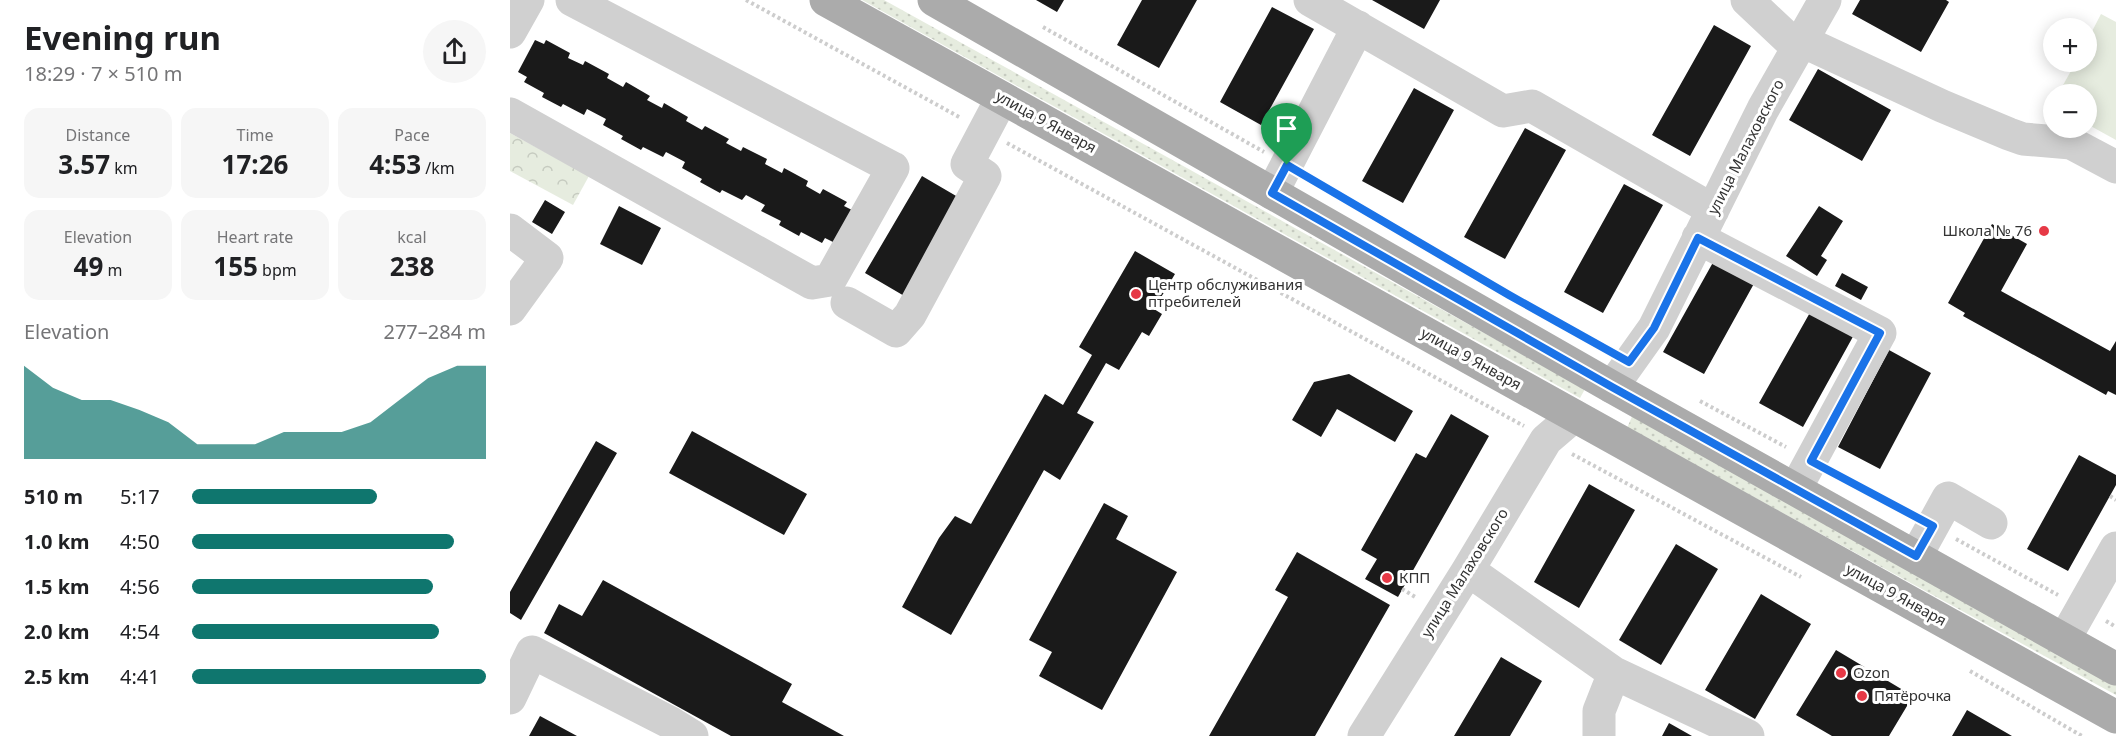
<!DOCTYPE html>
<html lang="en">
<head>
<meta charset="utf-8">
<style>
  :root { --surface:#fff; --page:#f6f6f6; --text:#202124; --muted:#757577; --accent:#0f766e }
  body { margin:0; font-family:"Noto Sans",sans-serif; background:var(--page); color:var(--text); height:100vh; display:flex; flex-direction:column; font-size:22px; white-space:nowrap }
  * { box-sizing:border-box; margin:0 }
  p { font-size:20px; color:var(--muted) }
  .icon { flex:none; width:33px; height:33px; fill:none; stroke:currentColor; stroke-width:2; stroke-linecap:round; stroke-linejoin:round }
  .map { position:relative; flex:1; overflow:hidden }
  .drawer { display:flex; flex-direction:column; background:var(--surface); width:510px }
  .drawer>* { flex:none }
  .buttons { position:absolute; left:1533px; top:18px; display:grid; gap:12px }
  .buttons a { display:grid; place-items:center; width:54px; height:54px; border-radius:50%; background:var(--surface); box-shadow:0 3px 15px #0003; font-size:30px }
  .pin { position:absolute; display:grid; place-items:center; width:51px; height:51px; color:#fff; margin:-62px -26px; border-radius:50% 50% 50% 0; rotate:-45deg; box-shadow:0 0 6px #0007 }
  .pin .icon { rotate:45deg }
  .round { display:grid; place-items:center; flex:none; width:63px; height:63px; border-radius:32px; background:var(--page) }
  .summary { display:flex; align-items:center; justify-content:space-between; height:102px; padding:0 24px }
  h1 { font-size:33px; font-weight:700; line-height:45px }
  .figures { display:grid; grid-template-columns:repeat(3,1fr); gap:9px; height:102px; padding:6px 24px }
  .figures div { display:grid; align-content:center; border-radius:15px; background:var(--page); text-align:center }
  .figures b { font-size:26px; font-weight:700 }
  .figures small { font-size:16px; font-weight:400 }
  .figures p { font-size:16px }
  .chart { height:168px; padding:12px 24px }
  .chart p { display:flex; justify-content:space-between }
  .chart svg { width:100%; height:108px; margin-top:6px; fill:var(--accent); opacity:.7 }
  ul { padding:0 24px; list-style:none; font-size:20px }
  li { display:grid; grid-template-columns:96px 72px 1fr; align-items:center; height:45px }
  li i { height:15px; border-radius:8px; background:var(--accent) }
  main { display:flex; flex:1; min-height:0 }
  .map>svg:first-child { display:block }
  .grass { fill:url(#grass-dots) }
  .forest { fill:url(#forest-crowns) }
  .pitch { fill:#e6ecdf }
  .building { fill:#1a1a1a }
  .lines { fill:none; stroke-linecap:round; stroke-linejoin:round }
  .path { stroke:#cdcdcd; stroke-width:4; stroke-dasharray:3 3; stroke-linecap:butt }
  .minor { stroke:#d0d0d0; stroke-width:33 }
  .major { stroke:#ababab; stroke-width:33 }
  .route-casing { stroke:#fff; stroke-width:12 }
  .route { stroke:#1a73e8; stroke-width:8 }
  .poi-dot { fill:#e63946; stroke:#fff; stroke-width:2 }
  .labels { text-anchor:middle; stroke-width:6; stroke-linejoin:round; paint-order:stroke }
  .street-label { font-size:15px; fill:#333; stroke:#fff }
  .poi-label { font-size:15px; fill:#333; stroke:#fff; text-anchor:start }
</style>
</head>
<body>
<main>
<section class="drawer">
<div class="summary"><div><h1>Evening run</h1><p>18:29 · 7 × 510 m</p></div><a class="round"><svg class="icon" aria-label="share" viewBox="0 0 24 24"><path d="M12 15V3M7 8l5-5 5 5M5 13v7h14v-7"/></svg></a></div>
<div class="figures">
<div><p>Distance</p><b>3.57<small> km</small></b></div>
<div><p>Time</p><b>17:26</b></div>
<div><p>Pace</p><b>4:53<small> /km</small></b></div>
</div>
<div class="figures">
<div><p>Elevation</p><b>49<small> m</small></b></div>
<div><p>Heart rate</p><b>155<small> bpm</small></b></div>
<div><p>kcal</p><b>238</b></div>
</div>
<div class="chart"><p><span>Elevation</span>277–284 m</p>
<svg viewBox="0 0 160 44" preserveAspectRatio="none"><path d="M0 44V6L10 15L20 20L30 20L40 24L50 29L60 38L70 38L80 38L90 33L100 33L110 33L120 29L130 20L140 11L150 6L160 6V44z"/></svg>
</div>
<ul>
<li><b>510 m</b>5:17<i style="width:63%"></i></li>
<li><b>1.0 km</b>4:50<i style="width:89%"></i></li>
<li><b>1.5 km</b>4:56<i style="width:82%"></i></li>
<li><b>2.0 km</b>4:54<i style="width:84%"></i></li>
<li><b>2.5 km</b>4:41<i style="width:100%"></i></li>
</ul>
</section>
<div class="map">
<svg width="1606" height="736" viewBox="0 0 1606 736">
  <defs>
    <pattern id="grass-dots" width="8" height="8" patternUnits="userSpaceOnUse" patternTransform="scale(1.5)"><rect width="8" height="8" fill="#e6ecdf"/><path d="M2 2h.1M6 6h.1" fill="none" stroke="#c6cbc0" stroke-width="1.8" stroke-linecap="round"/></pattern>
    <pattern id="forest-crowns" width="20" height="18" patternUnits="userSpaceOnUse" patternTransform="scale(1.5)"><rect width="20" height="18" fill="#e6ecdf"/><path d="M2 6a3 3 0 1 1 6 0M12 15a3 3 0 1 1 6 0" fill="none" stroke="#c6cbc0"/></pattern>
  </defs>
  <rect width="100%" height="100%" fill="#fff"/>
  <!-- grass -->
  <path class="grass" d="M 352,0 L 374,0 L 1075,389 L 1070,398 Z
    M 1124,412 L 1606,683 L 1606,695 L 1117,428 Z"/>
  <!-- forest -->
  <path class="forest" d="M 0,133 L 79,176 L 63,205 L 0,171 Z"/>
  <!-- pitch -->
  <path class="pitch" d="M 1591,14 L 1606,22 L 1606,140 L 1577,124 L 1576,94 L 1548,94 L 1566,62 L 1576,62 L 1577,41 Z"/>
  <!-- building -->
  <path class="building" d="M 526,0 L 554,0 L 547,12 Z
    M 632,0 L 687,0 L 649,68 L 607,45 Z
    M 862,0 L 930,0 L 914,29 Z
    M 1350,0 L 1436,0 L 1439,2 L 1411,52 L 1342,14 Z
    M 762,7 L 804,29 L 751,125 L 710,102 Z
    M 1204,25 L 1241,46 L 1180,156 L 1142,135 Z
    M 25,40 L 34,44 L 36,40 L 60,53 L 58,58 L 73,65 L 75,61 L 99,74 L 97,78 L 113,87 L 116,82 L 140,96 L 137,100 L 152,108 L 154,103 L 178,117 L 176,121 L 192,130 L 195,126 L 219,139 L 216,143 L 231,151 L 233,147 L 257,159 L 255,164 L 272,173 L 274,168 L 298,181 L 296,186 L 310,194 L 313,189 L 337,202 L 334,206 L 342,210 L 325,243 L 315,238 L 312,243 L 291,232 L 289,236 L 269,225 L 271,221 L 251,211 L 255,205 L 236,195 L 232,200 L 212,190 L 210,193 L 190,182 L 192,179 L 172,168 L 175,162 L 156,152 L 153,157 L 133,147 L 131,150 L 111,139 L 113,136 L 93,125 L 96,119 L 77,109 L 74,115 L 53,104 L 51,107 L 32,97 L 34,93 L 14,82 L 17,77 L 8,72 Z
    M 1308,69 L 1381,110 L 1352,161 L 1279,120 Z
    M 904,88 L 944,110 L 893,203 L 852,181 Z
    M 1015,128 L 1056,150 L 995,259 L 954,237 Z
    M 412,176 L 453,200 L 396,297 L 355,273 Z
    M 1114,184 L 1153,205 L 1093,313 L 1054,292 Z
    M 35,200 L 55,212 L 42,234 L 22,222 Z
    M 109,206 L 151,228 L 132,265 L 90,244 Z
    M 1309,206 L 1333,221 L 1311,256 L 1317,260 L 1307,276 L 1276,256 Z
    M 1482,224 L 1517,244 L 1491,291 L 1600,351 L 1606,341 L 1606,395 L 1598,391 L 1596,395 L 1453,316 L 1455,313 L 1438,303 Z
    M 625,251 L 665,274 L 644,309 L 652,314 L 639,336 L 632,332 L 609,370 L 596,363 L 567,413 L 584,422 L 550,480 L 534,470 L 441,635 L 392,607 L 429,538 L 445,516 L 461,524 L 535,394 L 553,405 L 582,355 L 569,347 Z
    M 1206,257 L 1246,280 L 1194,374 L 1153,352 Z
    M 1332,273 L 1358,287 L 1351,300 L 1325,286 Z
    M 1302,309 L 1345,333 L 1293,427 L 1249,403 Z
    M 1379,350 L 1421,373 L 1370,469 L 1328,447 Z
    M 839,374 L 903,411 L 885,442 L 827,409 L 811,437 L 782,420 L 804,382 Z
    M 941,414 L 979,436 L 888,597 L 855,579 L 867,559 L 851,550 L 906,453 L 916,458 Z
    M 182,431 L 297,494 L 274,535 L 159,473 Z
    M 86,441 L 107,453 L 11,620 L 0,613 L 0,592 Z
    M 1569,455 L 1606,475 L 1606,485 L 1558,571 L 1517,549 Z
    M 1079,484 L 1125,510 L 1069,608 L 1024,582 Z
    M 594,503 L 618,516 L 606,539 L 667,572 L 592,710 L 529,676 L 542,652 L 519,640 Z
    M 1166,544 L 1208,569 L 1151,665 L 1109,640 Z
    M 787,552 L 880,605 L 805,736 L 699,736 L 778,597 L 765,590 Z
    M 93,580 L 282,684 L 272,702 L 334,736 L 221,736 L 34,633 L 49,604 L 72,616 Z
    M 1251,594 L 1301,624 L 1245,719 L 1195,690 Z
    M 1326,650 L 1403,696 L 1379,736 L 1322,736 L 1286,715 Z
    M 991,657 L 1032,681 L 1000,736 L 944,736 Z
    M 1457,710 L 1502,736 L 1442,736 Z
    M 30,716 L 67,736 L 19,736 Z
    M 1159,723 L 1182,736 L 1152,736 Z"/>
  <g class="lines">
    <!-- path -->
    <path class="path" d="M 236,0 L 451,118
      M 533,27 L 754,152
      M 497,143 L 1014,426
      M 1190,401 L 1276,447
      M 1062,454 L 1291,577
      M 1325,474 L 1397,513
      M 1600,496 L 1606,500
      M 1446,539 L 1548,595
      M 892,589 L 907,598
      M 1596,621 L 1606,627
      M 1460,671 L 1572,736"/>
    <!-- minor -->
    <path class="minor" d="M 800,0 L 993,111 L 1022,106 L 1203,210
      M 1237,0 L 1288,48
      M 0,32 L 18,0
      M 1292,41 L 1432,106 L 1499,134 L 1513,139 L 1561,143 L 1606,167
      M 0,114 L 302,283 L 320,280 L 383,168 L 62,0
      M 762,193 L 848,27
      M 0,230 L 37,258 L 0,309
      M 1188,238 L 1370,333 L 1286,488
      M 337,303 L 386,331 L 400,315 L 475,176 L 457,164 L 492,98
      M 1102,387 L 1144,328 L 1253,109 L 1315,0
      M 1406,556 L 1438,498 L 1481,523
      M 958,570 L 1104,673 L 1238,736
      M 1554,640 L 1606,548
      M 0,698 L 22,652 L 161,723 L 182,736
      M 854,736 L 958,570 L 1036,440 L 1064,416
      M 1089,736 L 1089,711 L 1104,673"/>
    <!-- major -->
    <path class="major" d="M 316,0 L 1606,717
      M 424,0 L 1102,387 L 1606,669"/>
  </g>
  <g class="lines">
    <!-- route casing -->
    <g class="route-casing">
      <path id="route" d="M 777,165 L 999,295 L 1119,362 L 1144,328 L 1188,238 L 1370,333 L 1301,461 L 1423,526 L 1406,556 L 1102,387 L 762,193 Z"/>
    </g>
    <!-- route -->
    <use href="#route" class="route"/>
  </g>
  <!-- markers -->
  <g class="poi-dot">
    <circle cx="1534" cy="231" r="6"/>
    <circle cx="626" cy="294" r="6"/>
    <circle cx="877" cy="578" r="6"/>
    <circle cx="1331" cy="673" r="6"/>
    <circle cx="1352" cy="696" r="6"/>
  </g>
  <g class="labels">
    <!-- street labels -->
    <g class="street-label">
      <text transform="translate(536 122) rotate(29)" y="5">улица 9 Января</text>
      <text transform="translate(1236 147) rotate(-63)" y="5">улица Малаховского</text>
      <text transform="translate(961 359) rotate(29)" y="5">улица 9 Января</text>
      <text transform="translate(955 573) rotate(-58)" y="5">улица Малаховского</text>
      <text transform="translate(1386 595) rotate(29)" y="5">улица 9 Января</text>
    </g>
    <!-- poi labels -->
    <g class="poi-label">
      <text x="1522" y="236" text-anchor="end">Школа № 76</text>
      <text x="638" y="290">Центр обслуживания<tspan x="638" dy="17">птребителей</tspan></text>
      <text x="889" y="583">КПП</text>
      <text x="1343" y="678">Ozon</text>
      <text x="1364" y="701">Пятёрочка</text>
    </g>
  </g>
</svg>
<div class="buttons">
<a>+</a>
<a>−</a>
</div>
<div class="pin" style="left:777px;top:165px;background:#1e9e55"><svg class="icon" aria-label="arrive" viewBox="0 0 24 24"><path d="M6 21V4h12l-3 4 3 4H6"/></svg></div>
</div>
</main>
</body>
</html>
